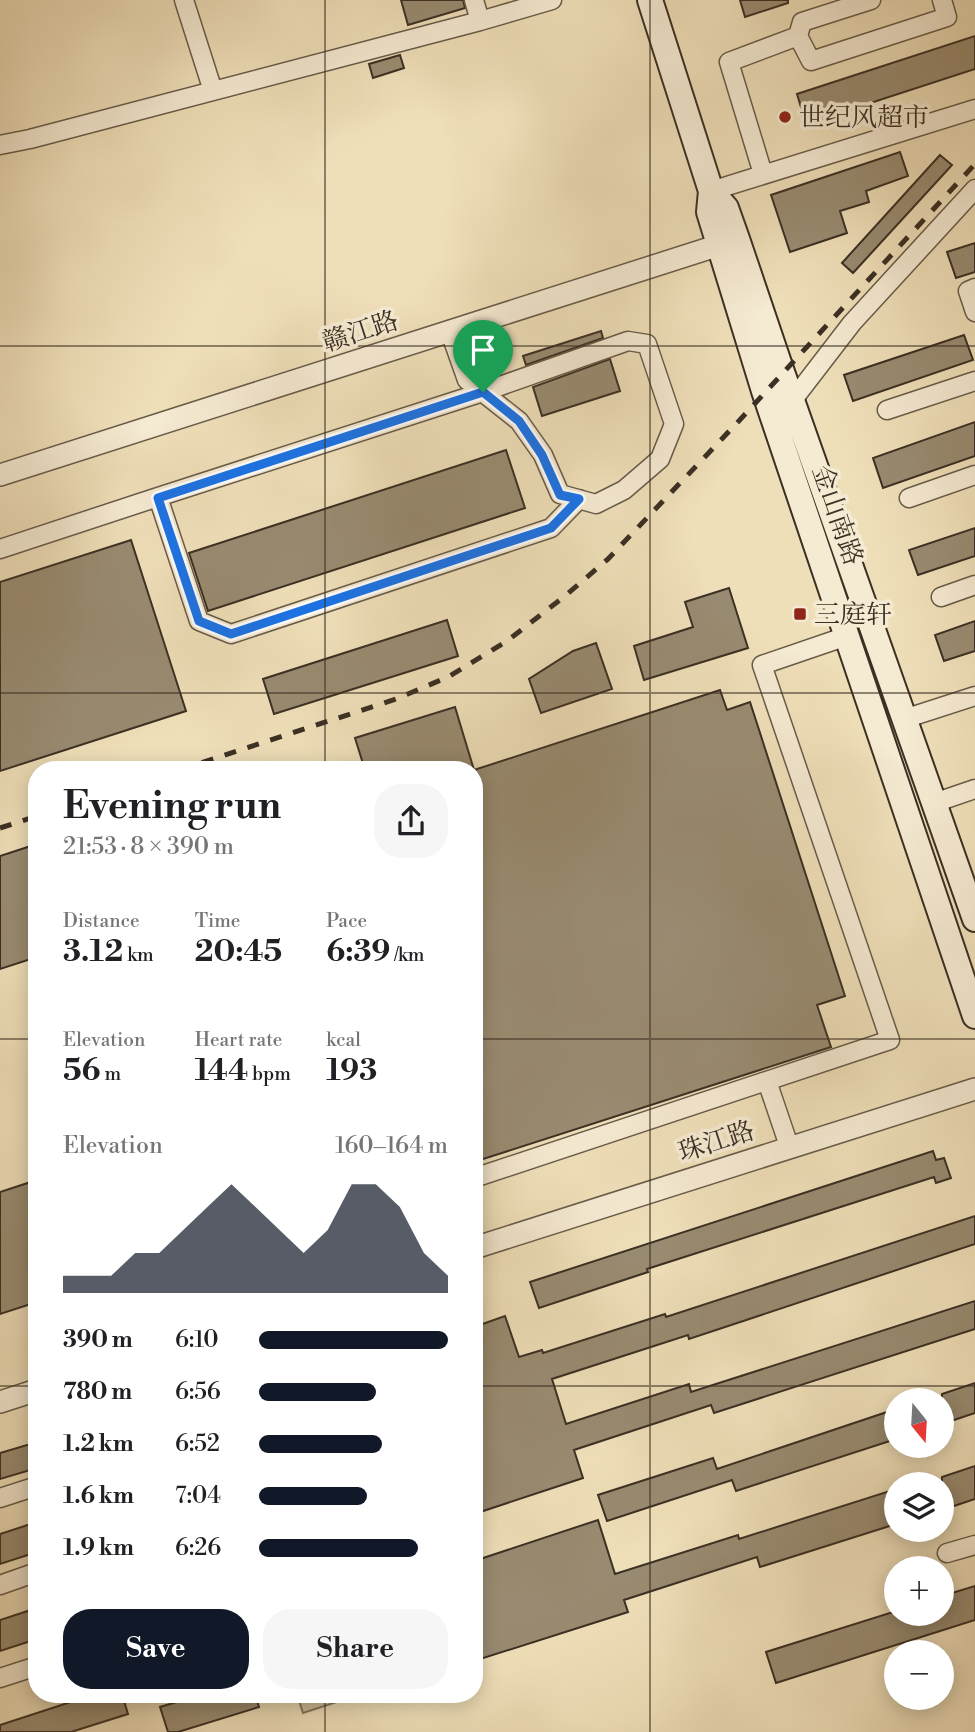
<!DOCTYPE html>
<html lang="en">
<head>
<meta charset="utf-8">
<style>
  :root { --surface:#fff; --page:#f6f6f6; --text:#202124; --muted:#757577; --accent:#111827 }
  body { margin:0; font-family:"Libre Bodoni","Noto Serif SC",serif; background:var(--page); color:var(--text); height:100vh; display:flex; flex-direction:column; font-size:26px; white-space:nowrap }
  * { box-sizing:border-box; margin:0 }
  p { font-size:23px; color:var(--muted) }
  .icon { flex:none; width:38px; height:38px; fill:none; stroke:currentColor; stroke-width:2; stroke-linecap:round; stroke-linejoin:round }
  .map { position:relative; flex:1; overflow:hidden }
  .drawer { position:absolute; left:28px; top:761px; width:455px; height:942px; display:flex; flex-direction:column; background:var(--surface); border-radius:28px; box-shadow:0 4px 18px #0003 }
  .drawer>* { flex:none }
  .needle { width:46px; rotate:162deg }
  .fabs { position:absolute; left:884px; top:1388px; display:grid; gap:14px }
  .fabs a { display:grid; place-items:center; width:70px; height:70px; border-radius:50%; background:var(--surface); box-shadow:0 4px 18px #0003; font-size:35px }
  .pin { position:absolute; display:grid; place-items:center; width:60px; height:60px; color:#fff; margin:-72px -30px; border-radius:50% 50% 50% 0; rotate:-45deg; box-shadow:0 0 7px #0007 }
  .pin .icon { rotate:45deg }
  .round { display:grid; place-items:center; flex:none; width:74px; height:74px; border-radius:28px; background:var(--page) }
  .headline { display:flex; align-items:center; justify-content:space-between; height:119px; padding:0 35px }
  h1 { font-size:38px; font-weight:700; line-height:52px }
  .figures { display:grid; grid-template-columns:repeat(3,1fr); gap:10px; height:119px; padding:7px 35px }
  .figures div { display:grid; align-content:center }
  .figures b { font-size:30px; font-weight:700 }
  .figures small { font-size:19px; font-weight:400 }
  .figures p { font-size:19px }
  .chart { height:196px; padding:14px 35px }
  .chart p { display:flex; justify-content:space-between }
  .chart svg { width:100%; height:126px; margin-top:7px; fill:var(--accent); opacity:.7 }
  .primary-button { display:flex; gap:14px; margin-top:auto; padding:14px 35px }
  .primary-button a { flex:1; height:80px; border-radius:28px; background:var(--accent); color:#fff; font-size:28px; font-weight:700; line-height:80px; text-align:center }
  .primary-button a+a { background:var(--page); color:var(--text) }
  ul { padding:0 35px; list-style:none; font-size:23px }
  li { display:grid; grid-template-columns:112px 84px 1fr; align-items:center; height:52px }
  li i { height:18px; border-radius:9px; background:var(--accent) }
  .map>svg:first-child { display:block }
  .green { fill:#d0c1a0; stroke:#867862; stroke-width:2 }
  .building { fill:#998b71; stroke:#3b3024; stroke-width:2 }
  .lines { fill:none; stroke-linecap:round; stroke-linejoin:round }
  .minor-casing { stroke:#685c49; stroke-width:21 }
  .tertiary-casing { stroke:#685c49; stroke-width:24 }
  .secondary-casing { stroke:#3b3024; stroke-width:28 }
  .minor { stroke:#f5ead2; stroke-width:18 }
  .tertiary { stroke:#f5ead2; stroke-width:21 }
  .secondary { stroke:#f5ead2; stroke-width:24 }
  .rail { stroke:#3b3024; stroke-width:5; stroke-dasharray:12 12; stroke-linecap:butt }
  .route-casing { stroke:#fff; stroke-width:14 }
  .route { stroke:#1a73e8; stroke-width:9 }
  .grid { fill:none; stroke:#3b3024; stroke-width:2; stroke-opacity:0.55 }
  .poi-dot { fill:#8f2418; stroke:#f5ead2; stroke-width:2.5 }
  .labels { text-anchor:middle; stroke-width:7; stroke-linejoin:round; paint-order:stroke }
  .poi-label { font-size:26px; fill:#3b3024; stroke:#f5ead2; text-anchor:start }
  .street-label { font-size:26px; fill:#3b3024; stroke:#f5ead2 }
</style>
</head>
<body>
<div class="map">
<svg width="975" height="1732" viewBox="0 0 975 1732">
  <rect width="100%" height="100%" fill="#efdfb9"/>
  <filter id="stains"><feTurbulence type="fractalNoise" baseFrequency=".00286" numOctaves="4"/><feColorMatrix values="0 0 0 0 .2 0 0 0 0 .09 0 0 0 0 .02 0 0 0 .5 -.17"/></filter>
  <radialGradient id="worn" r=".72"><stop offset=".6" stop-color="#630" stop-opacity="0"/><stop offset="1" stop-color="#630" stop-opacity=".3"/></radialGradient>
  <!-- green -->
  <path class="green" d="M 297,1694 L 347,1694 L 349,1698 L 303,1713 Z"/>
  <!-- building -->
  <path class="building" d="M 401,0 L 463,0 L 465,8 L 408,25 Z
    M 740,0 L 788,0 L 788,3 L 745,17 Z
    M 975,36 L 975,69 L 806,124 L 797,94 Z
    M 400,55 L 404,68 L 373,78 L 369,64 Z
    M 900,152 L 908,176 L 866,191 L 869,202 L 840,211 L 847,233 L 790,252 L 771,195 Z
    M 940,155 L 952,165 L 853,273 L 842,263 Z
    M 975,243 L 975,272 L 956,278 L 947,252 Z
    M 601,331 L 603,338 L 526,365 L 523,356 Z
    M 964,335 L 973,360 L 853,401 L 844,375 Z
    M 610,359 L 620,391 L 542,416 L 533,387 Z
    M 975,422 L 975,456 L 883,488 L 873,458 Z
    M 506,450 L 525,508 L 208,611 L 189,553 Z
    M 975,528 L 975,556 L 918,575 L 909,550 Z
    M 131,540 L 186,711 L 0,771 L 0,582 Z
    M 729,588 L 748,648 L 644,680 L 634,646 L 693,627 L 685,602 Z
    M 447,620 L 458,656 L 274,714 L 263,679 Z
    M 975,621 L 975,651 L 944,661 L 935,635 Z
    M 596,643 L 612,689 L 541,713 L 529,679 L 573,651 Z
    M 720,690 L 727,710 L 750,702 L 845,996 L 817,1005 L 831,1047 L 474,1162 L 474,770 L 419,770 L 418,763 L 397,770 L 365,770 L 355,738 L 455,707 L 474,770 Z
    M 37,844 L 37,957 L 0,969 L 0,856 Z
    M 933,1151 L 936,1160 L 944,1158 L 951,1178 L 936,1183 L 934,1177 L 647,1269 L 648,1272 L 539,1308 L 530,1282 Z
    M 37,1180 L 37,1302 L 0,1314 L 0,1192 Z
    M 975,1216 L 975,1244 L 689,1339 L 688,1335 L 552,1379 L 566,1424 L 689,1384 L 691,1392 L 975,1301 L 975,1329 L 714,1413 L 711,1405 L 574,1450 L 583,1478 L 474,1514 L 474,1327 L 505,1316 L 519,1357 L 542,1350 L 543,1353 L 665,1314 L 666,1317 Z
    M 975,1383 L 975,1413 L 942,1424 L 942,1394 Z
    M 896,1409 L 896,1439 L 736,1491 L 732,1480 L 607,1521 L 598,1495 L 713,1458 L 717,1469 Z
    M 37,1442 L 37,1468 L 0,1479 L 0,1453 Z
    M 975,1466 L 975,1499 L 942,1510 L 942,1477 Z
    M 896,1489 L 896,1524 L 760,1567 L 757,1557 L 624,1600 L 628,1612 L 474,1661 L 474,1561 L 598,1520 L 615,1574 L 738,1535 L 739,1539 Z
    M 37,1522 L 37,1552 L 0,1564 L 0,1534 Z
    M 975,1586 L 975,1620 L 776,1683 L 766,1652 L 896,1611 L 896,1614 L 942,1614 L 942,1596 Z
    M 37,1608 L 37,1639 L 0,1651 L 0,1620 Z
    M 95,1694 L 122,1694 L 128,1714 L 71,1732 L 0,1732 L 0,1725 Z
    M 203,1694 L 255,1694 L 259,1707 L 178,1732 L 168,1732 L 160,1707 Z"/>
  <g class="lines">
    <!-- minor casing -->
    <g class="minor-casing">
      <path id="minor" d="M 184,0 L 213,91
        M 474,0 L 480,21
        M 871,0 L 802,22 L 798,36 L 811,61 L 947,17 L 942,0
        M 0,145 L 30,139 L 480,21 L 552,0
        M 763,174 L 729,62 L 798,36
        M 711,191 L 975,109
        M 975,288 L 968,291 L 975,312
        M 450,332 L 467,380 L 519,421 L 543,455 L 560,494 L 596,504 L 624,490 L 660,459 L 674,424 L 647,344 L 628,341 L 483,392 L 158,497 L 199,621 L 231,634 L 551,528 L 579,499
        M 792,401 L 852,323 L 975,189
        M 887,410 L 975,381
        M 909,498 L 975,475
        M 0,549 L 158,497
        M 941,597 L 975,585
        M 904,719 L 975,696
        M 934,803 L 975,789
        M 767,1081 L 789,1146
        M 474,1178 L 890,1040 L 762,665 L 847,636
        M 0,1498 L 37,1486
        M 947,1553 L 975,1545
        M 0,1585 L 37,1572
        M 0,1678 L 37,1666"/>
    </g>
    <!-- tertiary casing -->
    <g class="tertiary-casing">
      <path id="tertiary" d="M 0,475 L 735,240
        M 474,1248 L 975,1089
        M 0,1402 L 37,1390"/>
    </g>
    <!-- secondary casing -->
    <g class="secondary-casing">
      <path id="secondary" d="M 650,0 L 711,191 L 726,208 L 737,239 L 782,372 L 975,919
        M 711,191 L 709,212 L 764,391 L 975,1016"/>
    </g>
    <!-- minor -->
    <use href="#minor" class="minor"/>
    <!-- tertiary -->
    <use href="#tertiary" class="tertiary"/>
    <!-- secondary -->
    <use href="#secondary" class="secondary"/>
    <!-- rail -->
    <path class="rail" d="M 179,770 L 396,699 L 448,677 L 507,641 L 565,596 L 608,559 L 737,423 L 975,164
      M 0,828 L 37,816"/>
  </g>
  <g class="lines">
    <!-- route casing -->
    <g class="route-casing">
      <path id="route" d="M 483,392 L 519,421 L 542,455 L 560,495 L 579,499 L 551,528 L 231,634 L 199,621 L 158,498 Z"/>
    </g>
    <!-- route -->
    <use href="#route" class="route"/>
  </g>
  <!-- grid -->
  <path class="grid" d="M 325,0 L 325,770M 650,0 L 650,1732M 0,346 L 975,346M 0,693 L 975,693M 0,1039 L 37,1039M 474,1039 L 975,1039M 0,1386 L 37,1386M 474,1386 L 975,1386M 325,1694 L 325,1732"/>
  <!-- markers -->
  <g class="poi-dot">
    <circle cx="785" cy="117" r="7"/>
    <rect x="793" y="607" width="14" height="14" rx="3.5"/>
  </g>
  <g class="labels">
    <!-- poi labels -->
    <g class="poi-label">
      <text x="799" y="126">世纪风超市</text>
      <text x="814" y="623">三庭轩</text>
    </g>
    <!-- street labels -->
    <g class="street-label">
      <text transform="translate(360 331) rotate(-18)" y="9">赣江路</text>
      <text transform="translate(838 515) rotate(71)" y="9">金山南路</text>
      <text transform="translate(716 1141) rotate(-18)" y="9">珠江路</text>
    </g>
  </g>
  <rect width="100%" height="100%" filter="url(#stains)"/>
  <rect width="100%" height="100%" fill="url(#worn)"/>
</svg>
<div class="fabs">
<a><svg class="needle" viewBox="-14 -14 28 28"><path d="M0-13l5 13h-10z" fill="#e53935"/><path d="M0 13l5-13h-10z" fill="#757577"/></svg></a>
<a><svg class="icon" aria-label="layers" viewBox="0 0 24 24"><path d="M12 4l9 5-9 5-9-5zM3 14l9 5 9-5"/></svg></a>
<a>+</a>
<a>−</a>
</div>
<div class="pin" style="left:483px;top:392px;background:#1e9e55"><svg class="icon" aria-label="arrive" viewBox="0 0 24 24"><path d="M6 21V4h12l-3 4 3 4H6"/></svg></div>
<section class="drawer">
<div class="headline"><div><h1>Evening run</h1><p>21:53 · 8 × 390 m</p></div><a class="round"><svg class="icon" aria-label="share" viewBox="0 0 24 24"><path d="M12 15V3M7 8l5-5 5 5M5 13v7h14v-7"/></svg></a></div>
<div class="figures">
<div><p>Distance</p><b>3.12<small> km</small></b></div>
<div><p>Time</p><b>20:45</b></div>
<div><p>Pace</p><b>6:39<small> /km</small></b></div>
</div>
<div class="figures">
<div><p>Elevation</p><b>56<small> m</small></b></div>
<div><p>Heart rate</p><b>144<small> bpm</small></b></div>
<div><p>kcal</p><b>193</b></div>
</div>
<div class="chart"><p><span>Elevation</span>160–164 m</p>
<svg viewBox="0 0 160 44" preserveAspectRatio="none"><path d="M0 44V38L10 38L20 38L30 30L40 30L50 22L60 14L70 6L80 14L90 22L100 30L110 22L120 6L130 6L140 14L150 30L160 38V44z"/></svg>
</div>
<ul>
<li><b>390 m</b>6:10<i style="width:100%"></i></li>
<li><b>780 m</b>6:56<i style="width:62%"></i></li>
<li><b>1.2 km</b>6:52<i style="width:65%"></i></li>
<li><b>1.6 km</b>7:04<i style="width:57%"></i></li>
<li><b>1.9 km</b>6:26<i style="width:84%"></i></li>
</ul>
<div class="primary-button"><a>Save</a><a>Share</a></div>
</section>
</div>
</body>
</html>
